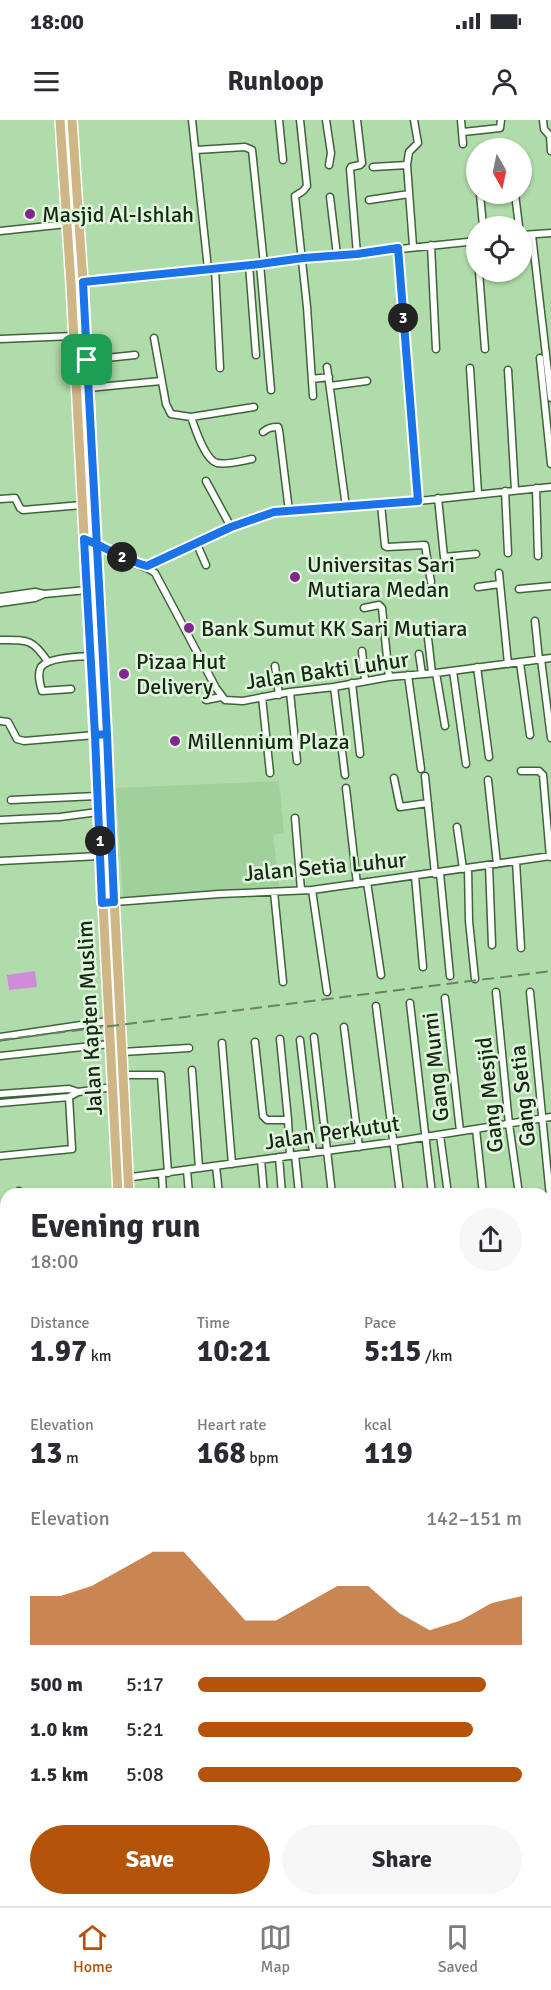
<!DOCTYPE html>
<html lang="en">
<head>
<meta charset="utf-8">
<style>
  :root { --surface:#fff; --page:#f7f7f7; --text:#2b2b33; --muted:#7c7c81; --line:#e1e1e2; --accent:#b45309 }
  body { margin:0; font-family:Signika,sans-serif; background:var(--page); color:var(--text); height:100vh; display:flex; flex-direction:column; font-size:22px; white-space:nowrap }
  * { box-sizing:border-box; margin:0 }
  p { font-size:20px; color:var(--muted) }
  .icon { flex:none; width:33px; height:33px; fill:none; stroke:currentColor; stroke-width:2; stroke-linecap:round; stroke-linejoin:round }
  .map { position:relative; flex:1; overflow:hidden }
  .sheet { position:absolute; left:0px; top:1068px; width:552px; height:718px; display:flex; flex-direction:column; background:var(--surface); border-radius:18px 18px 0 0; box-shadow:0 2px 4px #0004 }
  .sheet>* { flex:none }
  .needle { width:39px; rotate:171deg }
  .controls { position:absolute; left:466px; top:18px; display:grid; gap:12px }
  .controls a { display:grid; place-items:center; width:66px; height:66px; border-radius:50%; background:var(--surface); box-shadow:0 2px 4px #0004; font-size:30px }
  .pin { position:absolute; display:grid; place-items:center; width:51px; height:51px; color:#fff; margin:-26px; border-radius:12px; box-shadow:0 3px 9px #0006 }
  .km { position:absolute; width:30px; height:30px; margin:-15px; border-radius:50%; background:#222; color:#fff; font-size:16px; line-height:30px; text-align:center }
  .round { display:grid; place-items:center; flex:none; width:63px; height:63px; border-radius:32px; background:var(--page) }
  .overview { display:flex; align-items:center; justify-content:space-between; height:102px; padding:0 30px }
  h1 { font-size:33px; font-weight:700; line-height:45px }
  .stats { display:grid; grid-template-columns:repeat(3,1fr); gap:9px; height:102px; padding:6px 30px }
  .stats div { display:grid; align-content:center }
  .stats b { font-size:30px; font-weight:700 }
  .stats small { font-size:16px; font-weight:400 }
  .stats p { font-size:16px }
  .chart { height:168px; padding:12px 30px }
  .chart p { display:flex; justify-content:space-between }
  .chart svg { width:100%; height:108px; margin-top:6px; fill:var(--accent); opacity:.7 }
  .cta { display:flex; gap:12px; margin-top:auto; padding:12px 30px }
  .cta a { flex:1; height:69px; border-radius:36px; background:var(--accent); color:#fff; font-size:24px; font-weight:700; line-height:69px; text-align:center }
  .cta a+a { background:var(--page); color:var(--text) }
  ul { padding:0 30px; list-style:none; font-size:20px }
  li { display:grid; grid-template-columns:96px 72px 1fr; align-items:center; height:45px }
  li i { height:15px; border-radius:8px; background:var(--accent) }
  .status { display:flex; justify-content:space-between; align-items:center; height:42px; padding:0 30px; background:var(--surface); direction:ltr }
  .status svg { height:16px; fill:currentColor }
  header { display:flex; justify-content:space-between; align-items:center; height:78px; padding:0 30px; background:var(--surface); font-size:27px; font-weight:700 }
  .dock { display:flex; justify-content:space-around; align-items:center; height:84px; border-top:2px solid var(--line); background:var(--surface); font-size:16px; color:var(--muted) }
  .dock a { display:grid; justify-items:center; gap:3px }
  .dock .active { color:var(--accent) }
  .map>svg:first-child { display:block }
  .built { fill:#a1d19a }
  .pitch { fill:#ce8cd9 }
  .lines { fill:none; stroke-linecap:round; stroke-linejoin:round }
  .minor-casing { stroke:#3e6439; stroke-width:9 }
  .tertiary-casing { stroke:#3e6439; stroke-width:10 }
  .primary-casing { stroke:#fff; stroke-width:12 }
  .minor { stroke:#fff; stroke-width:6 }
  .tertiary { stroke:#fff; stroke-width:8 }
  .primary { stroke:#ceb686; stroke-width:9 }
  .rail { stroke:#668462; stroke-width:2; stroke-dasharray:12 6; stroke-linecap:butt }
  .route-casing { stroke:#fff; stroke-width:12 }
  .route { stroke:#1a73e8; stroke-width:8 }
  .poi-dot { fill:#822591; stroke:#e0f6dc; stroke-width:2 }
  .labels { text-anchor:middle; stroke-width:5; stroke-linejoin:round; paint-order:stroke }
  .poi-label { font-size:22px; fill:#172715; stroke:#e0f6dc; text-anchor:start }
  .street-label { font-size:22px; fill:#172715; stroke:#e0f6dc }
</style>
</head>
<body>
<div class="status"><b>18:00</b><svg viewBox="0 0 49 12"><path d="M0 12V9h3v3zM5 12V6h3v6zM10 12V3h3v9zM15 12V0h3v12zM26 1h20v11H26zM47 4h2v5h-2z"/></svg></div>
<header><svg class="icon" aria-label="menu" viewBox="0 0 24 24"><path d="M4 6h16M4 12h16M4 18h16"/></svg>Runloop<svg class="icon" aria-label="person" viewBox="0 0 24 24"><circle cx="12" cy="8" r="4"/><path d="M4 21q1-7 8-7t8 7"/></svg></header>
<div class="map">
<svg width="551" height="1786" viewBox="0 0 551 1786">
  <rect width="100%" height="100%" fill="#b0dbaa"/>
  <!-- built -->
  <path class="built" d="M 279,661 L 284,713 L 273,715 L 279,766 L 123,777 L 116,668 Z"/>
  <!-- pitch -->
  <path class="pitch" d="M 35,851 L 37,867 L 9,870 L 7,855 Z"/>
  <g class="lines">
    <!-- minor casing -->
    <g class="minor-casing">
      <path id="minor" d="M 192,0 L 208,149
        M 279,0 L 283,40
        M 300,0 L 307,66 L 303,71 L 295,76 L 307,187 L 313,276
        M 326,0 L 331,33 L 329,45
        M 357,0 L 362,43 L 360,45 L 351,47 L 350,49 L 357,134
        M 461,0 L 463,24
        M 543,0 L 544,9 L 550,16 L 551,31
        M 463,12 L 500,8 L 501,0
        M 510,27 L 511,28
        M 196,30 L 245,27 L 252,30 L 264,144
        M 373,47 L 407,45
        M 480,74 L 483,106
        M 515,74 L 519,106
        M 330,77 L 337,135
        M 369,80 L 409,74
        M 0,111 L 67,104
        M 522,115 L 551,113
        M 532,115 L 551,278
        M 475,121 L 477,139
        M 431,125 L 436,229
        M 413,126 L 407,45 L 409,32 L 418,23 L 414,0
        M 398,128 L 418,381
        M 260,144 L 271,270
        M 249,145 L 256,235
        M 215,148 L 220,248
        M 479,152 L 485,229
        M 83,162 L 477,121
        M 154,218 L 166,284 L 171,294 L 191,297 L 254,287
        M 0,219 L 74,216
        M 540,238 L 551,344
        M 87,240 L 135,235
        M 327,247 L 346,387
        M 470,248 L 478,373
        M 508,250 L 515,370
        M 312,259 L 329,257
        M 330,266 L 367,261
        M 88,268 L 161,261
        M 191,297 C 195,308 205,340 217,343 C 228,345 241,341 252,339
        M 263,312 C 268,308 271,307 278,307 L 279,310 L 289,391
        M 206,361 L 231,407
        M 536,368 L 538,436
        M 505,371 L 508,433
        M 438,378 L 444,437 L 476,434
        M 0,379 L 15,378 L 20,388 L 23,390 L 82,385
        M 381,384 L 385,426 L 387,427 L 425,425 L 431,462
        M 84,419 C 99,424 110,432 124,439 C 135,445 145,445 155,453 L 216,568 L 225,580 L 243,581 L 290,572 L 334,567 L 389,557 L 436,553 L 551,538
        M 196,422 L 206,445
        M 147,446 L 231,407 L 274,392 L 428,380 L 551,367
        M 499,453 L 508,544
        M 478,467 L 500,464
        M 519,469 L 551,466
        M 0,477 L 35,472 L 44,474 L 87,470
        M 0,483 L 35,478 L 44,474
        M 364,488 L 379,485 L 382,488 L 389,557
        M 535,501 L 539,540
        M 428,518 L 432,553
        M 0,520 C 27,520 32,518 48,542
        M 362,531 L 365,560
        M 419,534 L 422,554
        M 541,539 L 551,618
        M 520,543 L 530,615
        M 275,546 L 279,575
        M 477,547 L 489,637
        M 453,551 L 466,644
        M 436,553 L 445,606
        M 408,555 L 421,649
        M 352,563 L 360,634
        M 334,567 L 345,655
        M 71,569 L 42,571 C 40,564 37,554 41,547 C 49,536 89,536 103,536
        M 290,572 L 297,641
        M 262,577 L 270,653
        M 206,580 L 221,577
        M 0,601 L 8,602 L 17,619 L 24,621 L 107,614
        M 521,651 L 539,651 L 543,655 L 550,737
        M 425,656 L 435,754
        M 394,658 L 400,687 L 428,683
        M 488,660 L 497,744
        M 346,668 L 357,764
        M 11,680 L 97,676
        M 295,698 L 301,770
        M 0,700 L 60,697 L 98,692
        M 457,707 L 463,749
        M 0,741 L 100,736
        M 516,741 L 521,828
        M 489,745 L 492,825
        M 468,748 L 469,801 L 475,859
        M 440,753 L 450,856
        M 415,756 L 423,847
        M 367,762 L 381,855
        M 312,770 L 327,872
        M 274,772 L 283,862
        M 102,783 L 219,774 L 312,770 L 551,736
        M 496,872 L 509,1004 L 519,1074
        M 530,872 L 550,1077
        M 445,878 L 460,1011
        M 410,883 L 432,1074
        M 376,886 L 400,1074
        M 344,907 L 359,1027
        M 0,917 L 108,901
        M 314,917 L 332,1074
        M 280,919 L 288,1000
        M 300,920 L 313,1033
        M 255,922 L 263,996 L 267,1000 L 288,1000 L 290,1036
        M 222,923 L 232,1044
        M 122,932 L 189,928
        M 0,936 L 110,924
        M 192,950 L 199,1048
        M 123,955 L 161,955 L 168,1053
        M 0,974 L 69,969 L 78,972
        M 0,983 L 69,977 L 78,972 L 113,967
        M 476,1009 L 483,1074
        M 440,1015 L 448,1074
        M 295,1035 L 299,1074
        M 0,1036 L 72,1029 L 69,977
        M 279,1037 L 282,1074
        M 261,1040 L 264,1074
        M 216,1046 L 219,1074
        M 187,1050 L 189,1074
        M 162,1054 L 163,1074
        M 117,1059 L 393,1022 L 551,997
        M 19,1071 L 19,1074
        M 550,1094 L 551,1103
        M 0,1095 L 6,1094
        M 546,1225 L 551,1224
        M 0,1306 L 6,1305
        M 0,1441 L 6,1440
        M 0,1470 L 6,1460
        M 546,1524 L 551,1523
        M 546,1548 L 551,1567
        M 546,1583 L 551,1582
        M 0,1614 L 6,1613
        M 546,1625 L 551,1624
        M 546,1661 L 551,1660
        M 0,1725 L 6,1724
        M 44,1780 L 44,1786
        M 91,1780 L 91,1786
        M 119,1780 L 119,1786
        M 544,1780 L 545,1786"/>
    </g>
    <!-- tertiary casing -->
    <g class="tertiary-casing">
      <path id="tertiary" d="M 546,1159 L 551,1158
        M 0,1233 L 6,1232
        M 546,1747 L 551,1747
        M 239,1786 L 283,1780"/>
    </g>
    <!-- primary casing -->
    <g class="primary-casing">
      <path id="primary" d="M 60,0 L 71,164 L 118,1074
        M 72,0 L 83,162 L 129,1074
        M 0,1583 L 6,1579
        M 0,1598 L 6,1594"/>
    </g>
    <!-- minor -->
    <use href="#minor" class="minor"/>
    <!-- tertiary -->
    <use href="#tertiary" class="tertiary"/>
    <!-- primary -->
    <use href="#primary" class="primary"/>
    <!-- rail -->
    <path class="rail" d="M 0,920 L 551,851"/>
  </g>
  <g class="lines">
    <!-- route casing -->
    <g class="route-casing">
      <path id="route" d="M 87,240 L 107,614 L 95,615 L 102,783 L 114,782 L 107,614 L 95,615 L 84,419 C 106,427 124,440 147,446 L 231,407 L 274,392 L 418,381 L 398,128 L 357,134 L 303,138 L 260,144 L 83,162 L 87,240"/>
    </g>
    <!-- route -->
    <use href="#route" class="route"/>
  </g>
  <!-- markers -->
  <g class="poi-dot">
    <circle cx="30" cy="94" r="6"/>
    <circle cx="295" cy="457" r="6"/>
    <circle cx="189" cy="508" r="6"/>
    <circle cx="124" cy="554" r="6"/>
    <circle cx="175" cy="621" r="6"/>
  </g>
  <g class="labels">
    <!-- poi labels -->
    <g class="poi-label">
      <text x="42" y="102">Masjid Al-Ishlah</text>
      <text x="307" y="452">Universitas Sari<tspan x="307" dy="25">Mutiara Medan</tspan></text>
      <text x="201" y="516">Bank Sumut KK Sari Mutiara</text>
      <text x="136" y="549">Pizaa Hut<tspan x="136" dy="25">Delivery</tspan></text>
      <text x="187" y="629">Millennium Plaza</text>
    </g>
    <!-- street labels -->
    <g class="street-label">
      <text transform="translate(327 550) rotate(-8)" y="8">Jalan Bakti Luhur</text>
      <text transform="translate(325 746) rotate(-5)" y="8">Jalan Setia Luhur</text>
      <text transform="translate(89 898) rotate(-93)" y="8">Jalan Kapten Muslim</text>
      <text transform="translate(435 947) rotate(-96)" y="8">Gang Murni</text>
      <text transform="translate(489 975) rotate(-96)" y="8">Gang Mesjid</text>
      <text transform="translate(522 976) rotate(-96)" y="8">Gang Setia</text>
      <text transform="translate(332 1012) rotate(-8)" y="8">Jalan Perkutut</text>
    </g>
  </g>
</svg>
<div class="controls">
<a><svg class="needle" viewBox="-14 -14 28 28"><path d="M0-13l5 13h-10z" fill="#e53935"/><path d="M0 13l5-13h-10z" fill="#7c7c81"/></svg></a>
<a><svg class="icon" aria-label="locate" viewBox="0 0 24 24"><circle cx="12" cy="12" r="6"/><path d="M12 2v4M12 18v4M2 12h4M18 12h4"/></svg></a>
</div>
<div class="pin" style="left:87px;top:240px;background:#1e9e55"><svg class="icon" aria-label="arrive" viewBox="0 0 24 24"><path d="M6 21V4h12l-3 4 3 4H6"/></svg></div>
<b class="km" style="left:100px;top:721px">1</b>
<b class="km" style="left:122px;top:437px">2</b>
<b class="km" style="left:403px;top:198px">3</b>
<section class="sheet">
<div class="overview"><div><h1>Evening run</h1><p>18:00</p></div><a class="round"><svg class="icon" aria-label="share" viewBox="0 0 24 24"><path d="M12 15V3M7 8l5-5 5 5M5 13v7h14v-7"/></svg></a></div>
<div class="stats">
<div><p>Distance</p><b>1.97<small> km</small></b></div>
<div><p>Time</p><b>10:21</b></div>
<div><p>Pace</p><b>5:15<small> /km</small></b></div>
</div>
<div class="stats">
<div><p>Elevation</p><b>13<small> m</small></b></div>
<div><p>Heart rate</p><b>168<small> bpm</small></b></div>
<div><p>kcal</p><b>119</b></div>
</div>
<div class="chart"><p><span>Elevation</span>142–151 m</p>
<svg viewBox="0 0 160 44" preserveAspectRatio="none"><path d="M0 44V24L10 24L20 20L30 13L40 6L50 6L60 20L70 34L80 34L90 27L100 20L110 20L120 31L130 38L140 34L150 27L160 24V44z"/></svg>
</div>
<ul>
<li><b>500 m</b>5:17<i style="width:89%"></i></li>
<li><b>1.0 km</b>5:21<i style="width:85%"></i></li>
<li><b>1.5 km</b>5:08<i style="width:100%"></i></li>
</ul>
<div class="cta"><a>Save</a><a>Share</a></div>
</section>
</div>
<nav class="dock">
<a class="active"><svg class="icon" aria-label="home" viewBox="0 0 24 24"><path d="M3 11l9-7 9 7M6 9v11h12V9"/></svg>Home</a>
<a><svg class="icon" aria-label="map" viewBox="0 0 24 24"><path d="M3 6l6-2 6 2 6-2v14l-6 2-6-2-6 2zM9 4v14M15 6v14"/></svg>Map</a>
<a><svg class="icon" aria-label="saved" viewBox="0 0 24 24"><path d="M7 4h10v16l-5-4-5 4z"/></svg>Saved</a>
</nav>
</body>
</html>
